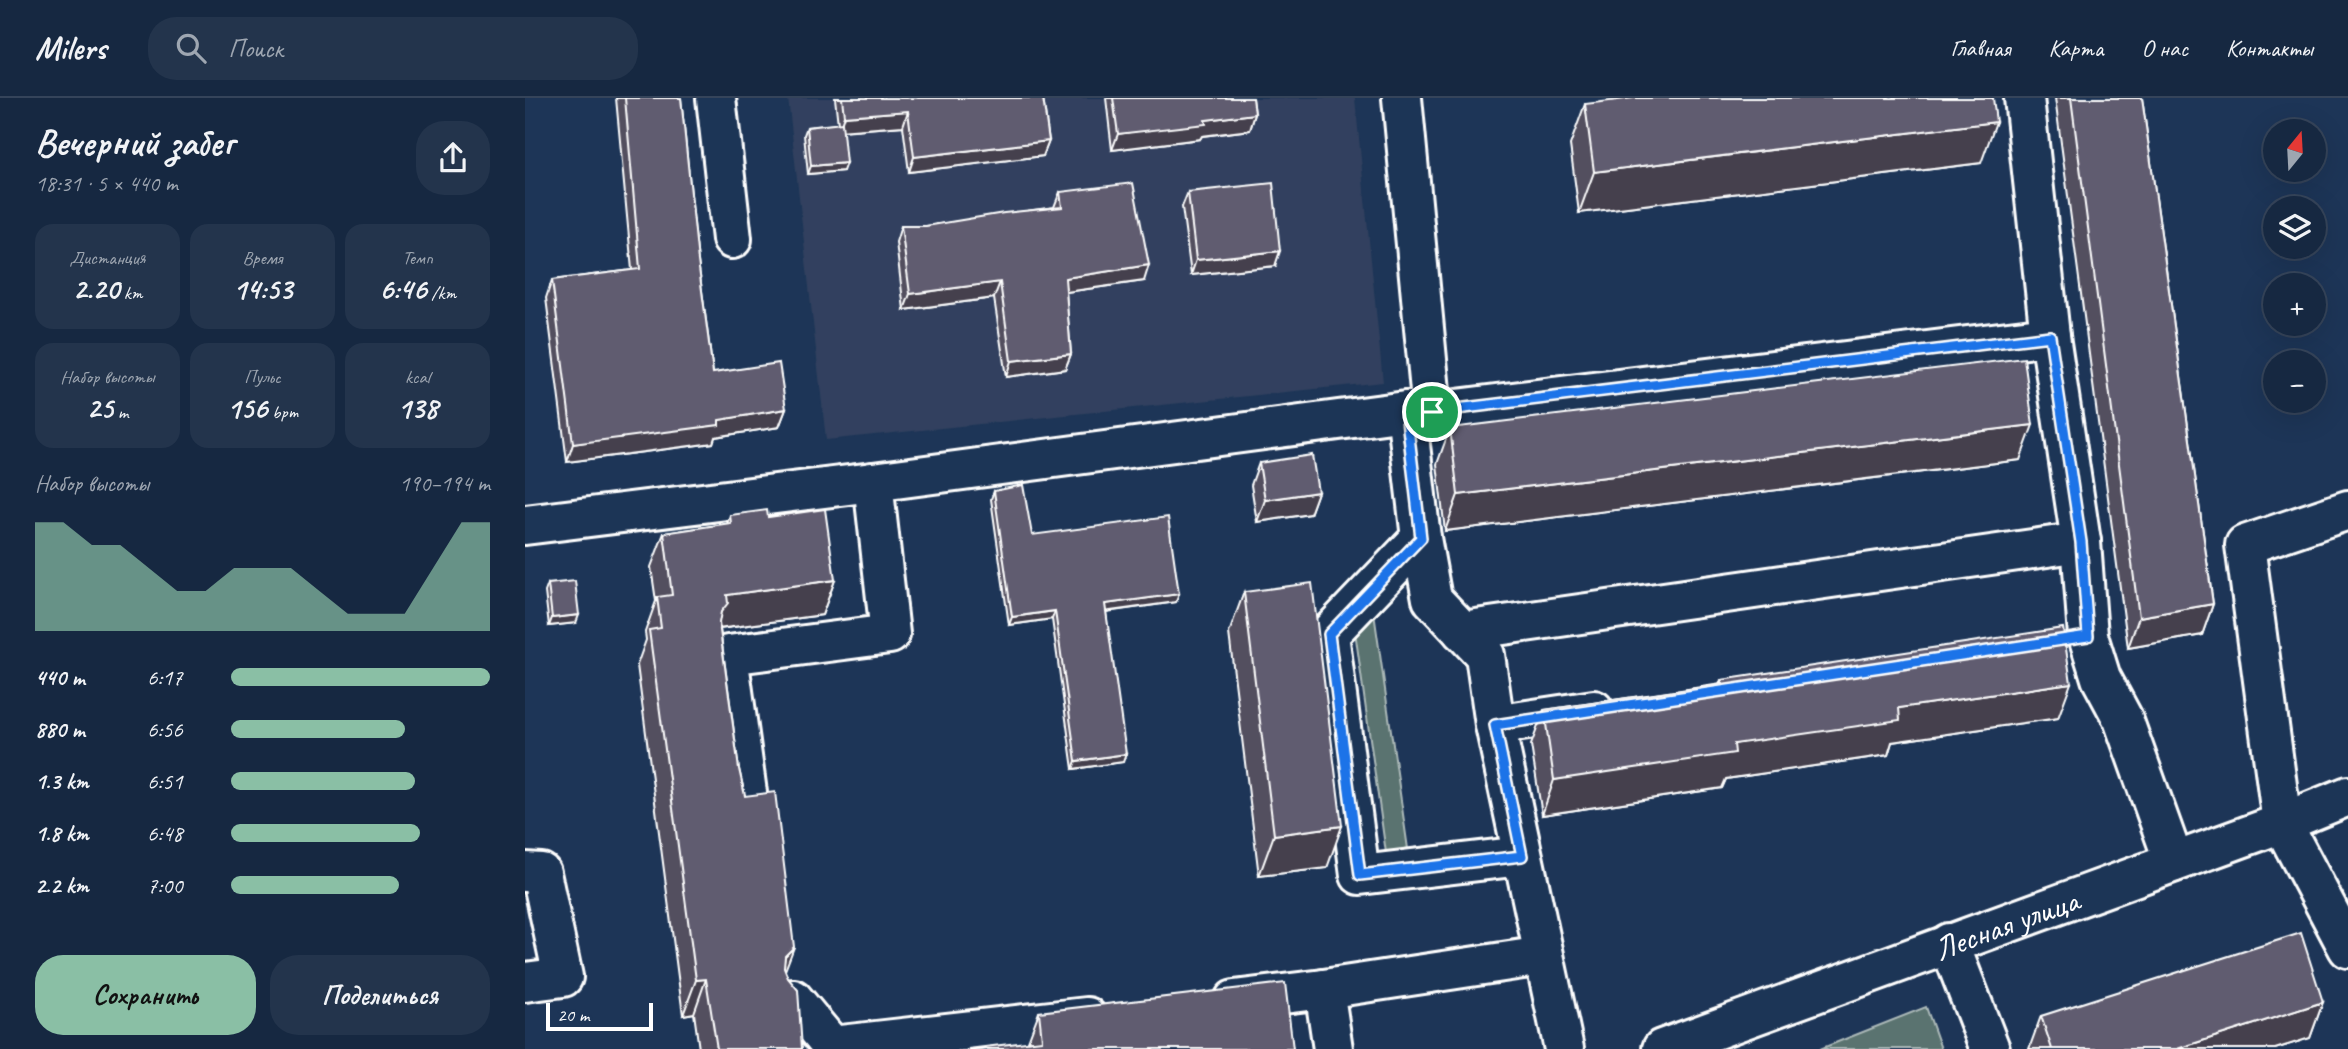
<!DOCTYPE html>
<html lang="ru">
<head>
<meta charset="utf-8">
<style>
  :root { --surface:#162841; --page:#23344c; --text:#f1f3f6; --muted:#9ea6b1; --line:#35445a; --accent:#8abfa5 }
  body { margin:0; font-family:Caveat,sans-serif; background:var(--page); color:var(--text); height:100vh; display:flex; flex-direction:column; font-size:26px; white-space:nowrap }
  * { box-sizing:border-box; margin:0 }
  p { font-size:23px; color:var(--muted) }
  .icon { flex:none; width:38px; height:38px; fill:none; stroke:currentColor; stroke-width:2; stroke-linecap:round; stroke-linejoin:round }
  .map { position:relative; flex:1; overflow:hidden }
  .sheet { display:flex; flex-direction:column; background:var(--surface); width:525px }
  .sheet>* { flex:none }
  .needle { width:46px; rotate:18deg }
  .buttons { position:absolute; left:1738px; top:21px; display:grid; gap:14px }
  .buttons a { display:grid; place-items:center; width:63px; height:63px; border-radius:50%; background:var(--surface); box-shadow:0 7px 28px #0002,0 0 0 2px var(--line); font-size:35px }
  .scale { position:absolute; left:21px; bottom:18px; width:107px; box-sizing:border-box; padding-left:7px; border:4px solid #fff; border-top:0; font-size:19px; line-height:24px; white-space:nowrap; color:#fff; -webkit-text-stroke:5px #1d3557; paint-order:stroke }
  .pin { position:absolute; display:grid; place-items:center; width:60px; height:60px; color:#fff; margin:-30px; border:4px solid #fff; border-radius:50%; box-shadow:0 2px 7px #0007 }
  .round { display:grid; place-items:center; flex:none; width:74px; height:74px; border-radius:28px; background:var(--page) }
  .headline { display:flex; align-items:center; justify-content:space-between; height:119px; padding:0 35px }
  h1 { font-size:38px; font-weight:800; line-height:52px }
  .figures { display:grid; grid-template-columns:repeat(3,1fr); gap:10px; height:119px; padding:7px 35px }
  .figures div { display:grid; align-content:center; border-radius:18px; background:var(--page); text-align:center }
  .figures b { font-size:30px; font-weight:800 }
  .figures small { font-size:19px; font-weight:400 }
  .figures p { font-size:19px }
  .chart { height:196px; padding:14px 35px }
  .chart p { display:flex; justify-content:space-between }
  .chart svg { width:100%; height:126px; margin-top:7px; fill:var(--accent); opacity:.7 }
  .cta { display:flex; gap:14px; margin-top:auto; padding:14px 35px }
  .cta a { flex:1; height:80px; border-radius:28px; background:var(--accent); color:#111; font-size:28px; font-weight:800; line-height:80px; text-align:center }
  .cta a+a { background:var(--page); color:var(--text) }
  ul { padding:0 35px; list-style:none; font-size:23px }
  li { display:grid; grid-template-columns:112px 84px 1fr; align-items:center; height:52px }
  li i { height:18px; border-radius:9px; background:var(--accent) }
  header { display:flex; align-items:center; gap:42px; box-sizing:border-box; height:98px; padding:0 35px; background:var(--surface); border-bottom:2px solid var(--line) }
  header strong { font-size:33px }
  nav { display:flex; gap:38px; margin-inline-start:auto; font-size:24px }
  .search { width:490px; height:63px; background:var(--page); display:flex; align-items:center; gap:18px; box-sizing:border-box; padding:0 24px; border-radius:28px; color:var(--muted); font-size:26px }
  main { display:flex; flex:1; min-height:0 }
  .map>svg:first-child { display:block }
  .built { fill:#31415e }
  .green { fill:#5a7370; stroke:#acb9b8; stroke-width:2 }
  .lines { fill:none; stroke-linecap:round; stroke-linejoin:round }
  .minor-casing { stroke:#fff; stroke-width:44 }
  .minor { stroke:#1d3557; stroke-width:38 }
  .wall { fill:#534f5f; stroke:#fff; stroke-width:2 }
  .shaded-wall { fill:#44404e; stroke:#fff; stroke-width:2 }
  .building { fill:#615c6f; stroke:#fff; stroke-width:2 }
  .route-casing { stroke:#fff; stroke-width:14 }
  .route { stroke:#1a73e8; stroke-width:9 }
  .labels { text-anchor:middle; stroke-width:5; stroke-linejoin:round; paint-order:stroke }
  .street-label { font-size:33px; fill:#fff; stroke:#1d3557 }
</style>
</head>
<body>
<header>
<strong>Milers</strong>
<div class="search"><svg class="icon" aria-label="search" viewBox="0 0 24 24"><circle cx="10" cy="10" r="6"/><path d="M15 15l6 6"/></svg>Поиск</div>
<nav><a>Главная</a><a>Карта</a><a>О нас</a><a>Контакты</a></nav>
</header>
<main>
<section class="sheet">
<div class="headline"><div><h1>Вечерний забег</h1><p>18:31 · 5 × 440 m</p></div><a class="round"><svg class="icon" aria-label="share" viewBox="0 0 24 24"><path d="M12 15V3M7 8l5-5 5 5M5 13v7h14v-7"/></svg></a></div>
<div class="figures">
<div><p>Дистанция</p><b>2.20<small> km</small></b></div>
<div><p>Время</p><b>14:53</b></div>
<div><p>Темп</p><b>6:46<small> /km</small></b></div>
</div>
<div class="figures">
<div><p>Набор высоты</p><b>25<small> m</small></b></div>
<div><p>Пульс</p><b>156<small> bpm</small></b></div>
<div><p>kcal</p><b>138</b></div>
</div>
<div class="chart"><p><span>Набор высоты</span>190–194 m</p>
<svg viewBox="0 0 160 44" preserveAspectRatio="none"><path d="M0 44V6L10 6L20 14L30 14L40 22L50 30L60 30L70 22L80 22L90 22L100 30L110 38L120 38L130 38L140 22L150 6L160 6V44z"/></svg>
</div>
<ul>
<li><b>440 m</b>6:17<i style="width:100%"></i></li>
<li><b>880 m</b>6:56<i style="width:67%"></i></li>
<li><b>1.3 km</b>6:51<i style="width:71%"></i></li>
<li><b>1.8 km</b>6:48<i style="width:73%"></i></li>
<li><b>2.2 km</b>7:00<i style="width:65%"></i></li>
</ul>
<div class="cta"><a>Сохранить</a><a>Поделиться</a></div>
</section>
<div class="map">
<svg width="1823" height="951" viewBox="0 0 1823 951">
  <rect width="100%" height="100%" fill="#1d3557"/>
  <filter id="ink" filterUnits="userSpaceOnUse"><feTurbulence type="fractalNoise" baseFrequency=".0143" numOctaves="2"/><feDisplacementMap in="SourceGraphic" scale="14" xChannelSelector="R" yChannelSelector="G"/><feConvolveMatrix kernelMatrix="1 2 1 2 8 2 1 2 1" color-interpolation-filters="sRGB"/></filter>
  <g filter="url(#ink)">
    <!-- built -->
    <path class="built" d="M 263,0 L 830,0 L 858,284 L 301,342 Z"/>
    <!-- green -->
    <path class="green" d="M 849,515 L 883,751 L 861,755 L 828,519 Z
      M 1401,909 L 1416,951 L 1295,951 Z"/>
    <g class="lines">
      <!-- minor casing -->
      <g class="minor-casing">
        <g id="minor">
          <path d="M 191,0 L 207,141"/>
          <path d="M 877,0 L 907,314"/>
          <path d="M 1499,0 L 1525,238 L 1556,444 L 1563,538 L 1576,580 L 1598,621 L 1649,764"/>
          <path d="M 881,313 L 896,440 L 907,501 L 960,557 L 970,627 L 1039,951"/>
          <path d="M 1823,412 L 1720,447 L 1757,725 L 1823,850"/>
          <path d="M 0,427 L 348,384 L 881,313 L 907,314 L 1525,238"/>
          <path d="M 896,440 L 804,536 L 835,777 L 997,758"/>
          <path d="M 937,533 L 1556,444"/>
          <path d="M 970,627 L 1069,612"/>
          <path d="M 223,702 L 203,557 L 365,536 L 348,384"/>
          <path d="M 0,774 L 16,775 L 38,879 L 0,884"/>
          <path d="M 1424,845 L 1465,951"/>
          <path d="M 799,891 L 808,951"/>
          <path d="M 268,901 L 307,948 L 562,919"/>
          <path d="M 709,902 L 799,891 L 1018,858"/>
          <path id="s1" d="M 1137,951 L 1757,725 L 1823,698"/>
        </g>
      </g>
      <!-- minor -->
      <use href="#minor" class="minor"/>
    </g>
    <!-- wall -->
    <path class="wall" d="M 91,0 L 156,0 L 173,163 L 188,275 L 261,311 L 254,329 L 190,339 L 188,345 L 42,364 L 21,200 L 27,182 L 107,172 Z
      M 310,0 L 518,0 L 524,43 L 518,58 L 384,74 L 378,28 L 317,33 L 318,73 L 283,76 L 279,37 L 282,29 L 313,26 Z
      M 581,0 L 728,0 L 730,16 L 725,32 L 677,38 L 675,41 L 587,52 Z
      M 1530,0 L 1617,0 L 1688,506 L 1677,537 L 1603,550 Z
      M 1060,6 L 1456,65 L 1054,115 L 1045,47 Z
      M 535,94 L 619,183 L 541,194 L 546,256 L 540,271 L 481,279 L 469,200 L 379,212 L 371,144 L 376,128 L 401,128 L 529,109 Z
      M 663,94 L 750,168 L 666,177 L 657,109 Z
      M 925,330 L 1495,362 L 920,433 L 912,366 Z
      M 734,365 L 793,394 L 785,416 L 732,424 L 726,387 Z
      M 469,393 L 507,437 L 654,496 L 651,504 L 581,514 L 598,664 L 548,671 L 527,521 L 484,527 L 466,401 Z
      M 205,417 L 243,419 L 310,482 L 297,517 L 195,531 L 214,671 L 277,951 L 174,951 L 169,915 L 158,917 L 112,567 L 121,542 L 120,534 L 131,503 L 126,469 L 139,435 L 202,426 Z
      M 23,486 L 51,525 L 24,528 L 20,494 Z
      M 719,494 L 802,770 L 734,778 L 704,535 Z
      M 1196,582 L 1533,620 L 1367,644 L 1363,657 L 1201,681 L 1197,690 L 1017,717 L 1006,647 L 1019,612 L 1194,587 Z
      M 1798,904 L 1785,940 L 1750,951 L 1504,951 L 1516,918 Z
      M 514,914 L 768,951 L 503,943 Z"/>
    <!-- shaded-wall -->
    <path class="shaded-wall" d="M 383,13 L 378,28 L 314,33 L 319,18 Z
      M 730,16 L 725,32 L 677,38 L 675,41 L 587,52 L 593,36 L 680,22 Z
      M 1471,24 L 1456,65 L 1054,115 L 1069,74 Z
      M 524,43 L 518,58 L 384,74 L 389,59 Z
      M 321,65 L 318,73 L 283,76 L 286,68 Z
      M 755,153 L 750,168 L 666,177 L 671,162 Z
      M 624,167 L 619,183 L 534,195 L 540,180 Z
      M 475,184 L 469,200 L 379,212 L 385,196 Z
      M 546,256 L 540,271 L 481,279 L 486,263 Z
      M 261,311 L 254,329 L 190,339 L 188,345 L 42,364 L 48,346 Z
      M 1508,327 L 1495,362 L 920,433 L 933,397 Z
      M 793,394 L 785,416 L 732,424 L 740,402 Z
      M 310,482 L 297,517 L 193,531 L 183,548 L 202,497 Z
      M 654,496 L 651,504 L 578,514 L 580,506 Z
      M 1688,506 L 1677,537 L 1603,550 L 1614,519 Z
      M 530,513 L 527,521 L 484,527 L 487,519 Z
      M 54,517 L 51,525 L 24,528 L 27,520 Z
      M 1546,585 L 1533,620 L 1367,644 L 1363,657 L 1201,681 L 1197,690 L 1017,717 L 1029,682 L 1209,646 L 1374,610 Z
      M 601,656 L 598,664 L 548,671 L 551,663 Z
      M 817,728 L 802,770 L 734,778 L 749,737 Z
      M 269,849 L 256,883 L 260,858 Z
      M 181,881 L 169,915 L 158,917 L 171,882 Z
      M 1798,904 L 1785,940 L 1750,951 L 1652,951 Z"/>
    <!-- building -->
    <path class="building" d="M 100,0 L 156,0 L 173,163 L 188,275 L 254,265 L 261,311 L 194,322 L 194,327 L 48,346 L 27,182 L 115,171 Z
      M 317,0 L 518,0 L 524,43 L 389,59 L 383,13 L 319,18 Z
      M 588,0 L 728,0 L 730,16 L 680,22 L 681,26 L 593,36 Z
      M 1109,0 L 1468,0 L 1471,24 L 1069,74 L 1060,6 Z
      M 1546,0 L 1617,0 L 1688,506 L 1614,519 Z
      M 317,25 L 321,65 L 286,68 L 282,29 Z
      M 608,85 L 624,167 L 540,180 L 546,256 L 486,263 L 475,184 L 385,196 L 376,128 L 401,128 L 479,115 L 537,109 L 535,94 Z
      M 748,85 L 755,153 L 671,162 L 663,94 Z
      M 1499,260 L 1508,327 L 933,397 L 925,330 Z
      M 787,357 L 793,394 L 740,402 L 734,365 Z
      M 498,387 L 507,437 L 643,419 L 654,496 L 580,506 L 601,656 L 551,663 L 530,513 L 487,519 L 469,393 Z
      M 300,411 L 310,482 L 202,497 L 203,505 L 196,514 L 194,525 L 214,671 L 220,698 L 250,694 L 269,849 L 260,858 L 259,870 L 263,880 L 273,892 L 277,951 L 192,951 L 181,881 L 171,882 L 124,532 L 136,530 L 132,499 L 147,497 L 139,435 L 206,425 L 205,417 L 242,412 L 243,419 Z
      M 50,483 L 54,517 L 27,520 L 23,486 Z
      M 787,485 L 817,728 L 749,737 L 719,494 Z
      M 1538,530 L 1546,585 L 1374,610 L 1375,622 L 1209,646 L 1210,655 L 1029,682 L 1019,612 L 1197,586 L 1196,582 Z
      M 1776,835 L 1798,904 L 1652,951 L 1527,951 L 1516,918 Z
      M 760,885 L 768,951 L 443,951 L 517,942 L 514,914 Z"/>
  </g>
  <g class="lines" filter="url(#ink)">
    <!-- route casing -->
    <g class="route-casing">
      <path id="route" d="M 1525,238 L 1556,444 L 1563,538 L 970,627 L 997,758 L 835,777 L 804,536 L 896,440 L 881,313 L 907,314 Z"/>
    </g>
    <!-- route -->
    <use href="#route" class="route"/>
  </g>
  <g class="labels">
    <!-- street labels -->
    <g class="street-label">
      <text dy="12" stroke="none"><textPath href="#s1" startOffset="366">Лесная улица</textPath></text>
    </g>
  </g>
</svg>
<div class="buttons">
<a><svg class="needle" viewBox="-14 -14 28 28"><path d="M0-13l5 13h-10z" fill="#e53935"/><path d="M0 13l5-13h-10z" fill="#9ea6b1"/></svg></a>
<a><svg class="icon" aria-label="layers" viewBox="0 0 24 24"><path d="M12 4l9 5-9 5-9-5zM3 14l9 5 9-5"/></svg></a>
<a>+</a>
<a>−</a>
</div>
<div class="scale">20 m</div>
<div class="pin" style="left:907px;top:314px;background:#1e9e55"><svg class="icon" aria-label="arrive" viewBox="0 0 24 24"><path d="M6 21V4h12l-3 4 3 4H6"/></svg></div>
</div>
</main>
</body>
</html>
